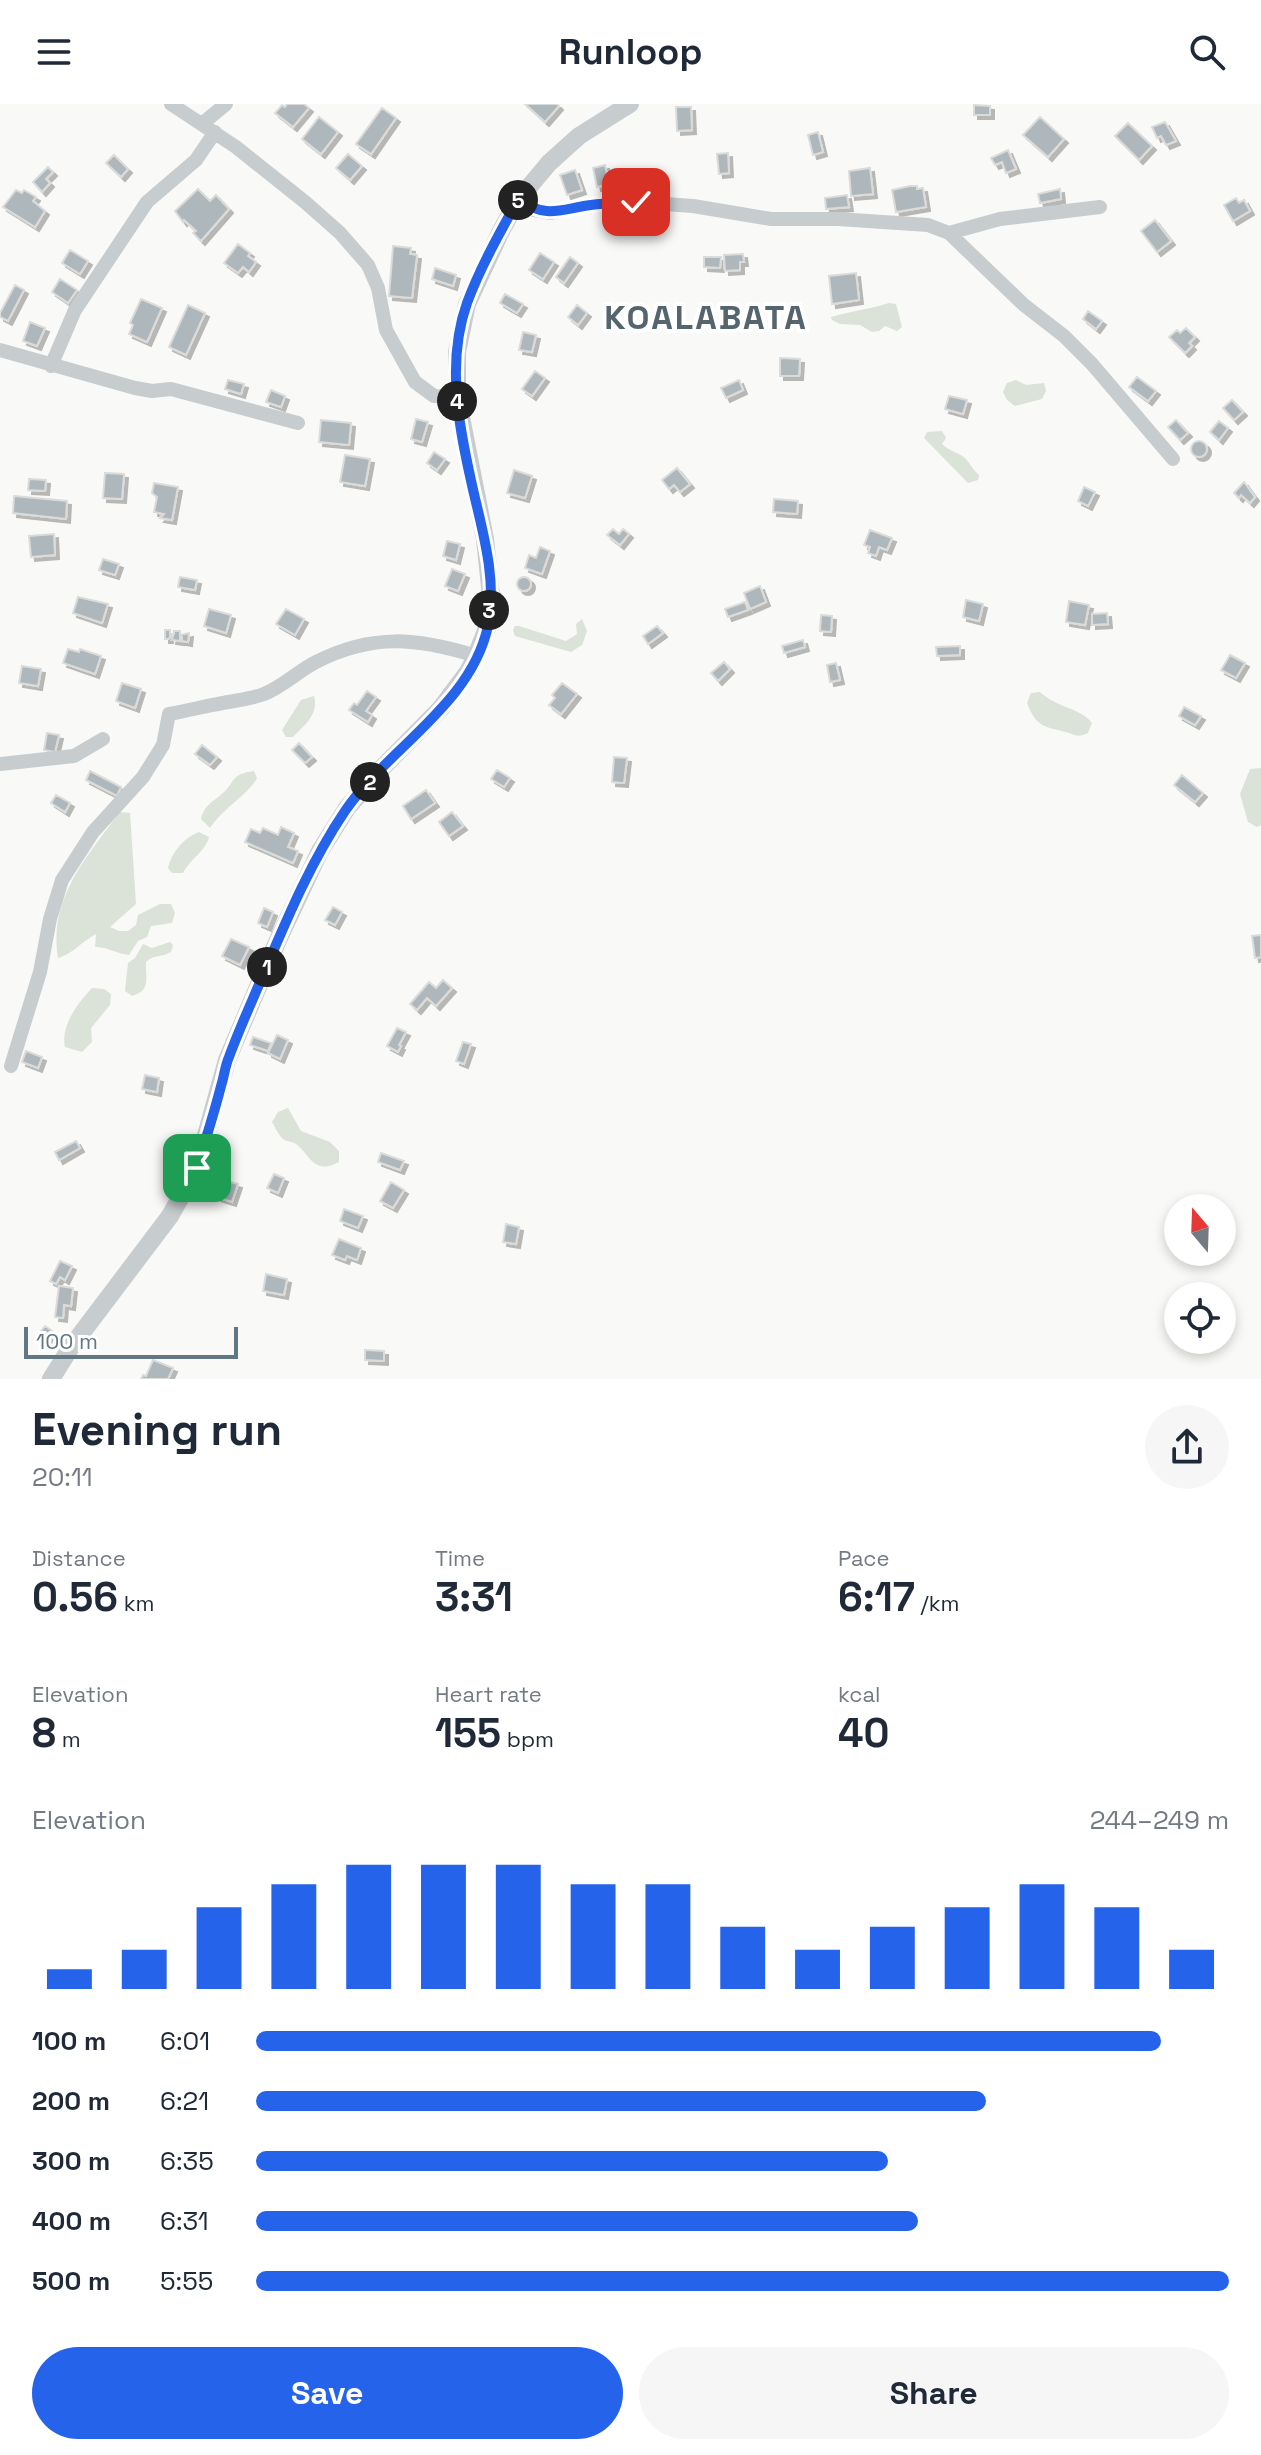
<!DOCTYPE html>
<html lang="en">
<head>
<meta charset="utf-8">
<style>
  :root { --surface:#fff; --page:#f6f6f7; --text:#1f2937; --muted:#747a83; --accent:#2563eb }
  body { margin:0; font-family:"Space Grotesk",sans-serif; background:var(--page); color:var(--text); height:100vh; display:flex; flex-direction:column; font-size:30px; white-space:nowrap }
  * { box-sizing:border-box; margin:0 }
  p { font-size:26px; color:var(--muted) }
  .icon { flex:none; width:44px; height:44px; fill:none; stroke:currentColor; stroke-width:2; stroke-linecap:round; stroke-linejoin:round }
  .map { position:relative; height:1275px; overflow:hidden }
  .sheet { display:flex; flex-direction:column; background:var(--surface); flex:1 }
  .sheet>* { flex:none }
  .needle { width:52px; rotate:341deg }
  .fabs { position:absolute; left:1164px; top:1090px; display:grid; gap:16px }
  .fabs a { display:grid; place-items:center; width:72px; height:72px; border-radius:50%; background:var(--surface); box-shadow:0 4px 12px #0003; font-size:40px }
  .scale { position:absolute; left:24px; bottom:20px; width:214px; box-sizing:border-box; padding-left:8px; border:4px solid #627784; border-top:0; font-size:22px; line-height:28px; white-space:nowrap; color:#627784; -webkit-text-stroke:6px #fff; paint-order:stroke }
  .pin { position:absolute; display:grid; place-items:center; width:68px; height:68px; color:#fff; margin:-34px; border-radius:16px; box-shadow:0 4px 12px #0006 }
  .km { position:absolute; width:40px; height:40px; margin:-20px; border-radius:50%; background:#222; color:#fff; font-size:22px; line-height:40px; text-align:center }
  .round { display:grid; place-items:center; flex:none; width:84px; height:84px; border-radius:42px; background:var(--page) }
  .head { display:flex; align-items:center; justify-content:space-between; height:136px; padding:0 32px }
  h1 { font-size:44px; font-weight:600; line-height:60px }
  .figures { display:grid; grid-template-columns:repeat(3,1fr); gap:12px; height:136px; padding:8px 32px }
  .figures div { display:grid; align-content:center }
  .figures b { font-size:40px; font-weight:600 }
  .figures small { font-size:22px; font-weight:400 }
  .figures p { font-size:22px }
  .chart { height:224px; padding:16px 32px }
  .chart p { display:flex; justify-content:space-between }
  .chart svg { width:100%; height:144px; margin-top:8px; stroke:var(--accent); stroke-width:6 }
  .cta { display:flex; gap:16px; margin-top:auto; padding:16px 32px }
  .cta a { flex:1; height:92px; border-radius:48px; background:var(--accent); color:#fff; font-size:32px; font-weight:600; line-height:92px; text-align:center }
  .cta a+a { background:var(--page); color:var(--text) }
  ul { padding:0 32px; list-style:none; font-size:26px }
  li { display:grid; grid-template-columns:128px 96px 1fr; align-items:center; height:60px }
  li i { height:20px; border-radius:10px; background:var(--accent) }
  header { display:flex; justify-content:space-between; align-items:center; height:104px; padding:0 32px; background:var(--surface); font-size:36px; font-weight:600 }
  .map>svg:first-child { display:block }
  .green { fill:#dbe2d7 }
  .building { fill:#adb7bc; stroke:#dbdbd9; stroke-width:2; filter:url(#shadow) }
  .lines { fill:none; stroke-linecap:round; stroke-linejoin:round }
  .minor { stroke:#c7cccf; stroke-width:14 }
  .tertiary { stroke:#c7cccf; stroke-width:18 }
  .route-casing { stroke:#fff; stroke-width:16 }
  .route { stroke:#2563eb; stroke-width:10 }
  .labels { text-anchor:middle; stroke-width:8; stroke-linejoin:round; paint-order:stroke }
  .district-label { font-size:34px; font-weight:bold; letter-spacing:2px; fill:#55656e; stroke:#fff }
</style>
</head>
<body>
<header><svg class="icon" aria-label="menu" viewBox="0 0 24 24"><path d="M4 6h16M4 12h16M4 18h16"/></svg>Runloop<svg class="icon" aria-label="search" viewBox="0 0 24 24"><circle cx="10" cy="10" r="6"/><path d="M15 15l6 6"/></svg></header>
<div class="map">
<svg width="1261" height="1275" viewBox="0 0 1261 1275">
  <defs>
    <filter id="shadow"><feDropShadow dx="4" dy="4" stdDeviation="0" flood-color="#0004"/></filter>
  </defs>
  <rect width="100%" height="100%" fill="#f9f9f7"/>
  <!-- green -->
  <path class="green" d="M 889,199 L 896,200 L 902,223 L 897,227 L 885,222 L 879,227 L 872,228 L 860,221 L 840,220 L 832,216 L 831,213 C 851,207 871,205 889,199 Z
    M 1016,276 L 1026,281 L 1044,279 L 1046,287 L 1042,295 L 1015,302 L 1007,296 L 1003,288 L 1007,279 Z
    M 942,327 L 946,334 L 942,340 C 949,347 960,349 966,355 C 971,361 973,366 979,371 L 978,376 L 968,379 L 924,334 L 927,328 Z
    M 582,515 L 587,527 L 582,541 L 571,548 L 515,532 L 513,526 L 515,522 L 519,522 L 566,537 L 577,530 L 576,520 Z
    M 1040,588 C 1057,604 1081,604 1092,619 L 1088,629 C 1079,633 1077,632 1069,629 C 1045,622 1037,625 1027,599 L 1031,589 Z
    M 314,592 C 319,610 305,621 293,633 L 286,633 L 282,626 L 301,596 Z
    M 1261,664 L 1261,721 L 1257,723 L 1248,718 L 1240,690 L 1250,665 Z
    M 254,667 L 257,674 C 248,691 223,704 210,724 L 201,715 C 204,701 213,698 223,689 C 237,676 229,671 254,667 Z
    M 120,708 L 130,709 L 136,800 L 110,823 L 119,827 L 128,827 L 136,821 L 138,811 L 160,800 L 171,800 L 175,809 L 172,819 L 151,822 L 147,833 L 138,837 L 129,851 C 117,850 108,843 95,843 L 96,830 C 82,837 73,850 58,854 C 48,795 87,752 120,708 Z
    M 199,728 L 209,733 C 206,747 190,755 183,769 L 172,769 L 168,764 C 172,747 184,734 199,728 Z
    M 170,838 L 173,841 L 171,848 C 163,853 152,851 146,858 C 145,874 152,886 132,892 L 125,887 L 128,859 L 135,854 L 143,840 L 152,844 Z
    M 92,884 L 104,885 L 111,890 L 110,901 L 91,924 L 92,938 L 82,948 L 65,943 C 60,922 78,899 92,884 Z
    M 288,1004 L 301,1027 L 330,1038 L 339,1047 L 339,1058 C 313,1072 310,1050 296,1040 C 292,1037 287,1038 283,1035 C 279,1032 275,1023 272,1018 L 278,1008 Z"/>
  <!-- building -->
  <path class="building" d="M 287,0 L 304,0 L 309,4 L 293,23 L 275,9 L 282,1 L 285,3 Z
    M 525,0 L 557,0 L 559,2 L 545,18 Z
    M 974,1 L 990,2 L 990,11 L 974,11 Z
    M 676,3 L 691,3 L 692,26 L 677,27 Z
    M 382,4 L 396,14 L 371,50 L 356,40 Z
    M 319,13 L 338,28 L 321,50 L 302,35 Z
    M 1040,13 L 1064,35 L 1048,53 L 1023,31 Z
    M 1165,18 L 1176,37 L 1166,41 L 1161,32 L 1157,34 L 1152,23 Z
    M 1128,19 L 1152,42 L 1139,56 L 1115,32 Z
    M 818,28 L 823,48 L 813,51 L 808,31 Z
    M 1008,46 L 1016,65 L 1006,69 L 1002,58 L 995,61 L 991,54 Z
    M 728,49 L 729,69 L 719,70 L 717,50 Z
    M 348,50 L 362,62 L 350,76 L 336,64 Z
    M 114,51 L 128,65 L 121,73 L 106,59 Z
    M 605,61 L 609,80 L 597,83 L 593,64 Z
    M 48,63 L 53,68 L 46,75 L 50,79 L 42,88 L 33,78 Z
    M 870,64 L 873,90 L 851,92 L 849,67 Z
    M 575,66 L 582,86 L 567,91 L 560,71 Z
    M 910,82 L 917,82 L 917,85 L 923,84 L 926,103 L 896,108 L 892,86 Z
    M 198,85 L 210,97 L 216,91 L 229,105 L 201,137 L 193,129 L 196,127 L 184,116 L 183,118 L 175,107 Z
    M 1060,85 L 1061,95 L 1040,99 L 1038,90 Z
    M 16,86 L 22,89 L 24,86 L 36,93 L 33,97 L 45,107 L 35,123 L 3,103 Z
    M 847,91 L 849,103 L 826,105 L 825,94 Z
    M 1236,94 L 1239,99 L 1244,96 L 1250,107 L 1233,117 L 1224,101 Z
    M 1155,116 L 1171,137 L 1157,148 L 1141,127 Z
    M 238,140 L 250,149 L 248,152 L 256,158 L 249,168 L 243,163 L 238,169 L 224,159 Z
    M 393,142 L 411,144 L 410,150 L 417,151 L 412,194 L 389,192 Z
    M 70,146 L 88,157 L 80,170 L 62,159 Z
    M 540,149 L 554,158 L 543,175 L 529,166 Z
    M 743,150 L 744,158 L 740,158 L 740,166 L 725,167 L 724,151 Z
    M 570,153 L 578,159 L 564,179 L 556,173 Z
    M 704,153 L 721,153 L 720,164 L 704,163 Z
    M 435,164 L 456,171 L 453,182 L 432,175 Z
    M 856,169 L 859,196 L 832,200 L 829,172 Z
    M 60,175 L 77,186 L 68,199 L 52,188 Z
    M 15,181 L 24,186 L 8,217 L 0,213 L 0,209 Z
    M 505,190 L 523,200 L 517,209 L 500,199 Z
    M 141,195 L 162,204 L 147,238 L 129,230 L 133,221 L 130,219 Z
    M 188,201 L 205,209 L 186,251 L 169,243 Z
    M 577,201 L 587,209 L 578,221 L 568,213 Z
    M 1088,207 L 1102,217 L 1096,225 L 1083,215 Z
    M 30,218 L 45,224 L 37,242 L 23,237 Z
    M 1186,224 L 1195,233 L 1189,239 L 1192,242 L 1185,249 L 1169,233 L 1177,226 L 1180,229 Z
    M 523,228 L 536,231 L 532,248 L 519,246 Z
    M 780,254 L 800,255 L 799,272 L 780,272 Z
    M 535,267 L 545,274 L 532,292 L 522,285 Z
    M 1137,273 L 1156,287 L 1148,297 L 1129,283 Z
    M 228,276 L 244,280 L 241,290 L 225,285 Z
    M 739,276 L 743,286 L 726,294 L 721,284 Z
    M 271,286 L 285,292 L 281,303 L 266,298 Z
    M 949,292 L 967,296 L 963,310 L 945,305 Z
    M 1232,296 L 1243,308 L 1234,316 L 1223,304 Z
    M 416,315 L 428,318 L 422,338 L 411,335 Z
    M 321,316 L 351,319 L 349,341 L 319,338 Z
    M 1176,316 L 1188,329 L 1180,336 L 1168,323 Z
    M 1219,317 L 1228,324 L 1219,336 L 1210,328 Z
    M1191 345a8 8 0 1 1 16 0a8 8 0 1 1-16 0Z
    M 434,348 L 445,355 L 437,366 L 427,359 Z
    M 345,351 L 370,355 L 365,382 L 340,378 Z
    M 677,364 L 690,380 L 680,388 L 674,381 L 669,385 L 662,376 Z
    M 514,366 L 532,372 L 525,394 L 507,389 Z
    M 105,369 L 124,370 L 122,395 L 103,394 Z
    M 29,375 L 46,376 L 45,387 L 28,386 Z
    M 1244,378 L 1255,393 L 1250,399 L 1241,391 L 1239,394 L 1234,389 Z
    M 154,379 L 178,383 L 172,416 L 160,414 L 164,410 L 154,408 L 157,393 L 152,389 Z
    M 1084,383 L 1095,388 L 1088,402 L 1078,397 Z
    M 14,392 L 67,397 L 66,415 L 13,409 Z
    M 774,395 L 798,397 L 797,410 L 773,408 Z
    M 613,425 L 619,430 L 623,425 L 629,430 L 620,441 L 607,431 Z
    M 870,426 L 892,434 L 887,446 L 879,443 L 876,452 L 868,449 L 870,443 L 864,441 Z
    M 54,430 L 55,451 L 31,453 L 29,432 Z
    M 447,437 L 460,440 L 456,456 L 443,452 Z
    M 540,443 L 550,447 L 542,470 L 525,464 L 529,451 L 536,454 Z
    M 103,455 L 119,460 L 115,471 L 99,466 Z
    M 452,465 L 465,470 L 458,487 L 445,482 Z
    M517 480a7 7 0 1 1 14 0a7 7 0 1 1-14 0Z
    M 180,473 L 197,476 L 195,486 L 178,483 Z
    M 760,482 L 766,498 L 750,505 L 744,489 Z
    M 78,493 L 108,500 L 102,519 L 73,509 Z
    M 966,496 L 983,500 L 979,517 L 963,513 Z
    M 1069,497 L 1089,501 L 1085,521 L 1066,518 Z
    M 745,498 L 748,506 L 728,513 L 725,505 Z
    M 209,505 L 231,511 L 226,529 L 204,522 Z
    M 286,505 L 304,515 L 295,531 L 276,520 Z
    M 1107,509 L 1108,520 L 1092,521 L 1092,510 Z
    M 821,511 L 832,512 L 831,528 L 820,527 Z
    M 657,522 L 663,529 L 648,540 L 643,532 Z
    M 165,526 L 170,526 L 170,530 L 174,530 L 174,527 L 180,527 L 180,531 L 189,529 L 188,538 L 182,537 L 182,533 L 180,533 L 180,537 L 172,536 L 173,532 L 170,532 L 169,535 L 165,535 Z
    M 803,536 L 805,543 L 784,549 L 782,542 Z
    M 960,542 L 960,551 L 937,552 L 936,543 Z
    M 68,545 L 79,548 L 80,545 L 101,552 L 95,570 L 63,559 Z
    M 1230,551 L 1245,559 L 1236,574 L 1221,566 Z
    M 724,558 L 730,565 L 718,577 L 711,569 Z
    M 836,559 L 840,576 L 830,578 L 827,561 Z
    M 22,562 L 41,565 L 38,582 L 19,579 Z
    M 122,579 L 141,585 L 135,604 L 116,597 Z
    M 562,579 L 577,590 L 561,610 L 549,601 L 555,594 L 552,591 Z
    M 367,587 L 376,593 L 366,607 L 372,611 L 368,618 L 349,606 L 354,599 L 357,601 Z
    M 1184,603 L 1201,612 L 1195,621 L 1179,612 Z
    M 47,629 L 59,631 L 55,648 L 44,646 Z
    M 299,639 L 312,653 L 305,659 L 292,646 Z
    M 202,641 L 217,653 L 210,661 L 195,650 Z
    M 614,653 L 627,654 L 624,679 L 612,678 Z
    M 497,666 L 510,674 L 504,683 L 491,675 Z
    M 90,667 L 121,683 L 117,692 L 86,676 Z
    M 1182,671 L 1203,689 L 1195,698 L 1174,681 Z
    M 426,686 L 435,699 L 411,715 L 403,702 Z
    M 56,691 L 70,699 L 65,708 L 51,699 Z
    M 452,708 L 463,722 L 449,732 L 439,718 Z
    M 281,723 L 294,729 L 288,743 L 298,747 L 293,759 L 245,738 L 251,725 L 260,729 L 263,724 L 278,731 Z
    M 333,803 L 342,808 L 335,821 L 325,816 Z
    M 264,804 L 273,808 L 267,823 L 258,819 Z
    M 1261,831 L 1261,853 L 1255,854 L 1252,832 Z
    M 231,835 L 249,843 L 240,861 L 222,852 Z
    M 443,876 L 452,884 L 436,902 L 427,894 L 417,906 L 410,900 L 429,878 L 436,884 Z
    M 397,924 L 406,928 L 399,941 L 401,942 L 398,948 L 387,942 Z
    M 277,931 L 288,936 L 280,955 L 268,949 Z
    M 253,933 L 271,939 L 268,947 L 250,941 Z
    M 463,938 L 471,940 L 464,960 L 456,957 Z
    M 26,947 L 42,953 L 38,964 L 22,958 Z
    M 145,971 L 159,974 L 157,988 L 142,985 Z
    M 76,1037 L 80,1044 L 59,1056 L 55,1048 Z
    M 381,1049 L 404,1057 L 400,1066 L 378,1058 Z
    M 274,1070 L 284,1074 L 278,1089 L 267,1084 Z
    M 222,1076 L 238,1080 L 232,1098 L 217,1093 Z
    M 391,1078 L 404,1086 L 393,1104 L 380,1097 Z
    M 344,1105 L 363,1112 L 358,1124 L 340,1117 Z
    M 506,1120 L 519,1123 L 516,1140 L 503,1138 Z
    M 339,1135 L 361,1144 L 357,1156 L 347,1152 L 345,1156 L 332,1151 Z
    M 60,1157 L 72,1162 L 65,1176 L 60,1173 L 56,1180 L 50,1177 Z
    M 266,1170 L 287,1175 L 284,1191 L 263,1187 Z
    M 59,1182 L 73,1184 L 71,1202 L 64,1201 L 63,1214 L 55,1213 Z
    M 45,1222 L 58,1231 L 52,1241 L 38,1231 Z
    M 365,1246 L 384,1247 L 384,1257 L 365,1256 Z
    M 153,1256 L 173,1264 L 168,1275 L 141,1275 L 143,1271 L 146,1272 Z"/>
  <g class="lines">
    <!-- minor -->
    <path class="minor" d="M 171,0 L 236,43 L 305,98 L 340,129 L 368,161 L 378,184 L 386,226 L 415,278 L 434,292 L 457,293
      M 203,19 L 226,0
      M 518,96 L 534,106 L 551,109 L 591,101 L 636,98 L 693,102 L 771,115 L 838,115 L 928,121 L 949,129 L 1024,201 L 1064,232 L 1092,260 L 1173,355
      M 949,129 L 1000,115 L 1100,103
      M 0,246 L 135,284 L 152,287 L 171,285 L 298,319
      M 51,262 L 75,206 L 147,98 L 196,56 L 215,28
      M 0,660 L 74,652 L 103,635
      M 11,962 L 40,868 L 50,815 L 62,776 L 93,728 L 143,673 L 163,641 L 169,610 C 187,607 205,602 223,599 C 238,596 250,595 264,590 C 284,582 298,567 316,558 C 373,529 417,534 476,552"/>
    <!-- tertiary -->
    <path class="tertiary" d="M 51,1275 L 71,1243 L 170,1112 L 197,1064 L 227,956 L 278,836 L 320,747 L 347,704 L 383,663 L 441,604 L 468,568 L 476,552 L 487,524 L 491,492 L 485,435 L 457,293 L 457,248 L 467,200 L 501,127 L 518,96 L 549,59 L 579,32 L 630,0"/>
  </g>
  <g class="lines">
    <!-- route casing -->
    <g class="route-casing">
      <path id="route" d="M 197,1064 C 205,1037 214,1010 221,982 C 224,973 225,962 229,953 C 240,923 254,893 266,864 C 289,810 312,756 345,707 C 388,644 471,601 488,522 C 497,479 484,432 474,390 C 460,328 445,261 467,199 C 480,164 500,128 518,96 C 548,115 560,105 591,101 C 606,99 621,99 636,98"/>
    </g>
    <!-- route -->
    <use href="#route" class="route"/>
  </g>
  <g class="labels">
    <!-- district labels -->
    <g class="district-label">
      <text x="706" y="225">KOALABATA</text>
    </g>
  </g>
</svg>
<div class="fabs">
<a><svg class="needle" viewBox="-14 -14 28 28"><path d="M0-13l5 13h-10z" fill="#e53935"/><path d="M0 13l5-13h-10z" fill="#747a83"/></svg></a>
<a><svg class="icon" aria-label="locate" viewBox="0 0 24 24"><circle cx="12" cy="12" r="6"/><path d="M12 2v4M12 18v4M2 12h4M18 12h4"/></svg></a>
</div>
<div class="scale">100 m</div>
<div class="pin" style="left:197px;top:1064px;background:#1e9e55"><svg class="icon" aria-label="arrive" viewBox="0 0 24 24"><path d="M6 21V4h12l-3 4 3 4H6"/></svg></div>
<div class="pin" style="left:636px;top:98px;background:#d93025"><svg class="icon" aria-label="check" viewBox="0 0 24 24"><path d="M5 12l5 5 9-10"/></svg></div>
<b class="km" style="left:267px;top:863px">1</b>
<b class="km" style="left:370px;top:678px">2</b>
<b class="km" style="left:489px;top:506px">3</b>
<b class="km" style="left:457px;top:297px">4</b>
<b class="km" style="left:518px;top:96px">5</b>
</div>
<section class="sheet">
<div class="head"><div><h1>Evening run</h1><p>20:11</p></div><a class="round"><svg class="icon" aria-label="share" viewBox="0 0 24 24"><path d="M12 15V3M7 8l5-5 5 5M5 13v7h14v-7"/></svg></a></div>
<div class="figures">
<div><p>Distance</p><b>0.56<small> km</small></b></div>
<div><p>Time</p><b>3:31</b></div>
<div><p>Pace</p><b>6:17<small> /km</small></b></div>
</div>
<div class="figures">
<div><p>Elevation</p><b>8<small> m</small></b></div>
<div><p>Heart rate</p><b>155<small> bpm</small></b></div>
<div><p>kcal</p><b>40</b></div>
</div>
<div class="chart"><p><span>Elevation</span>244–249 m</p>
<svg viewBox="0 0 160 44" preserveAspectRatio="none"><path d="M5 44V38M15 44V32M25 44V19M35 44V12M45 44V6M55 44V6M65 44V6M75 44V12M85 44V12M95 44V25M105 44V32M115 44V25M125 44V19M135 44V12M145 44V19M155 44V32"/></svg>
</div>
<ul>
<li><b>100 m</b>6:01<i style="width:93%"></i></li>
<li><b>200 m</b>6:21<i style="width:75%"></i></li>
<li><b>300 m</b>6:35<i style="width:65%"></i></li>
<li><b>400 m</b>6:31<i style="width:68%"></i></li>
<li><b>500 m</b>5:55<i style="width:100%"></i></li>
</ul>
<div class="cta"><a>Save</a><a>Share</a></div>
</section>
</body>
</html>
